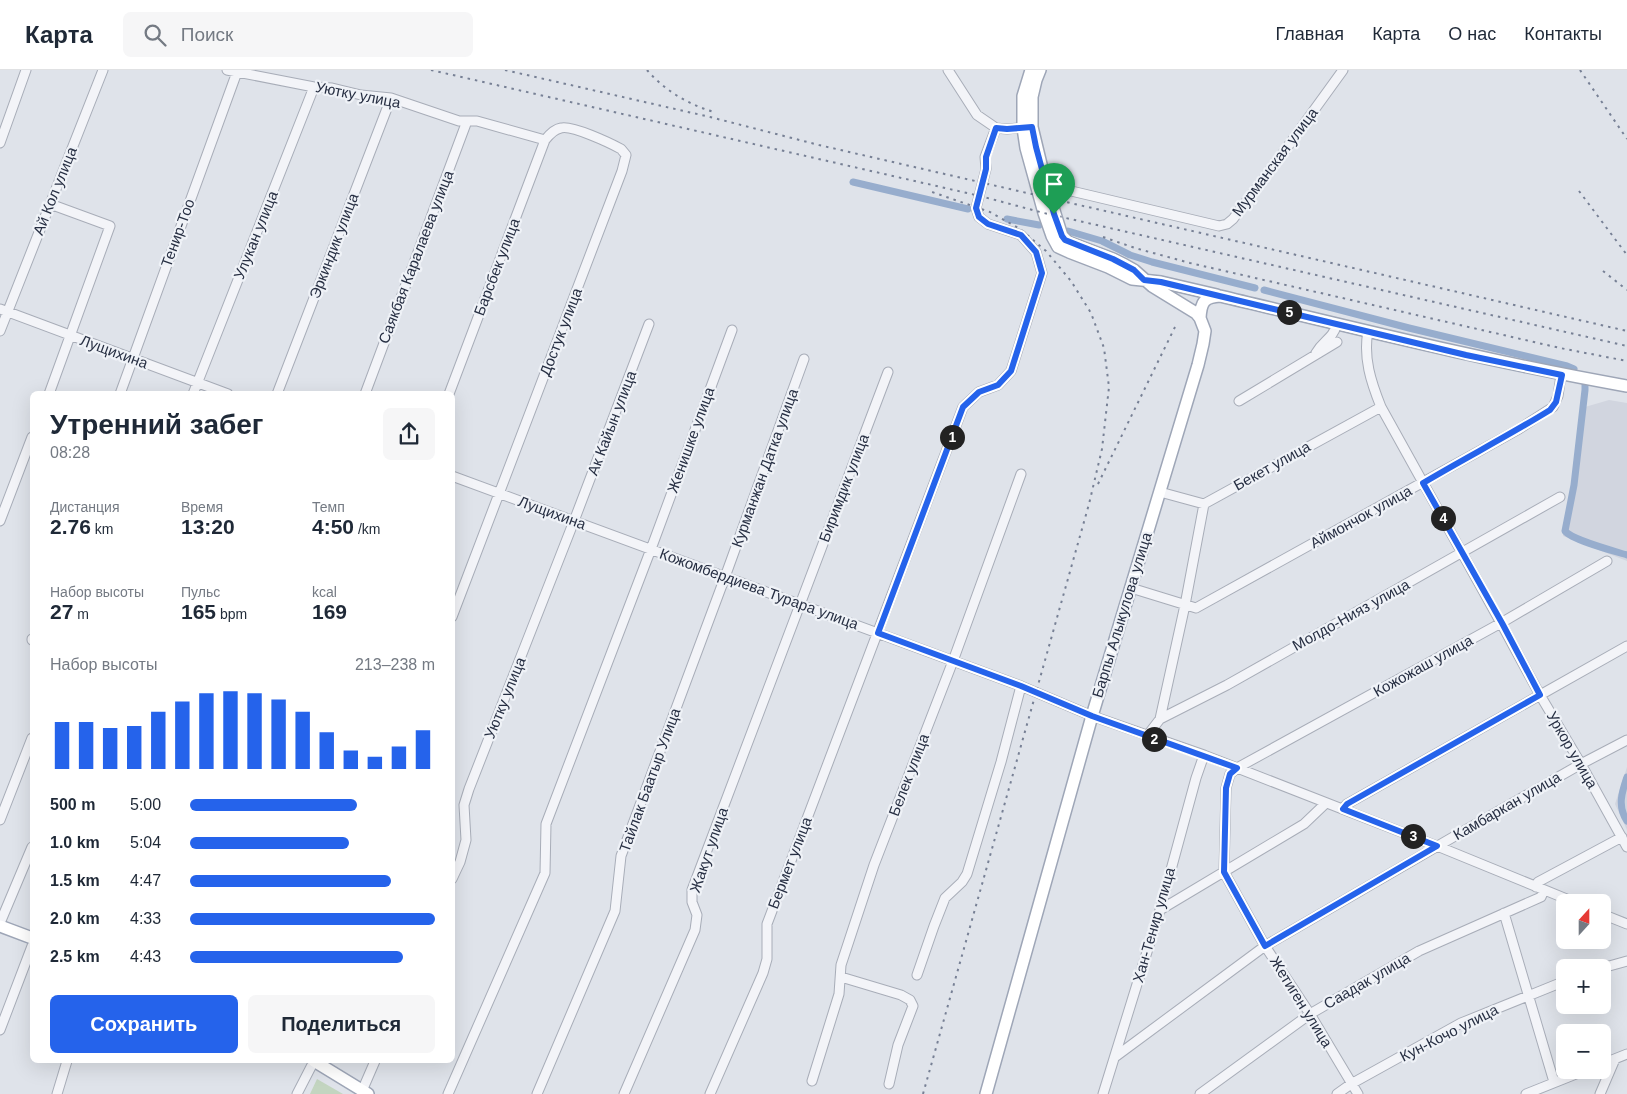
<!DOCTYPE html>
<html lang="ru">
<head>
<meta charset="utf-8">
<style>
  :root { --surface:#fff; --page:#f6f6f7; --text:#1f2937; --muted:#747a83; --line:#e0e1e3; --accent:#2563eb }
  body { margin:0; font-family:Arial,sans-serif; background:var(--page); color:var(--text); height:100vh; display:flex; flex-direction:column; font-size:19px; white-space:nowrap }
  * { box-sizing:border-box; margin:0 }
  p { font-size:16px; color:var(--muted) }
  .icon { flex:none; width:28px; height:28px; fill:none; stroke:currentColor; stroke-width:2; stroke-linecap:round; stroke-linejoin:round }
  .map { position:relative; flex:1; overflow:hidden }
  .details { position:absolute; left:30px; top:321px; width:425px; height:672px; display:flex; flex-direction:column; background:var(--surface); border-radius:8px; box-shadow:0 5px 20px #0002 }
  .details>* { flex:none }
  .needle { width:32px; rotate:21deg }
  .tools { position:absolute; left:1556px; top:824px; display:grid; gap:10px }
  .tools a { display:grid; place-items:center; width:55px; height:55px; border-radius:8px; background:var(--surface); box-shadow:0 5px 20px #0002; font-size:25px }
  .pin { position:absolute; display:grid; place-items:center; width:42px; height:42px; color:#fff; margin:-51px -21px; border-radius:50% 50% 50% 0; rotate:-45deg; box-shadow:0 0 5px #0007 }
  .pin .icon { rotate:45deg }
  .km { position:absolute; width:25px; height:25px; margin:-12px; border-radius:50%; background:#222; color:#fff; font-size:14px; line-height:25px; text-align:center }
  .round { display:grid; place-items:center; flex:none; width:52px; height:52px; border-radius:8px; background:var(--page) }
  .summary { display:flex; align-items:center; justify-content:space-between; height:85px; padding:0 20px }
  h1 { font-size:28px; font-weight:700; line-height:38px }
  .stats { display:grid; grid-template-columns:repeat(3,1fr); gap:8px; height:85px; padding:5px 20px }
  .stats div { display:grid; align-content:center }
  .stats b { font-size:21px; font-weight:700 }
  .stats small { font-size:14px; font-weight:400 }
  .stats p { font-size:14px }
  .chart { height:140px; padding:10px 20px }
  .chart p { display:flex; justify-content:space-between }
  .chart svg { width:100%; height:90px; margin-top:5px; stroke:var(--accent); stroke-width:6 }
  .primary-button { display:flex; gap:10px; margin-top:auto; padding:10px 20px }
  .primary-button a { flex:1; height:58px; border-radius:8px; background:var(--accent); color:#fff; font-size:20px; font-weight:700; line-height:58px; text-align:center }
  .primary-button a+a { background:var(--page); color:var(--text) }
  ul { padding:0 20px; list-style:none; font-size:16px }
  li { display:grid; grid-template-columns:80px 60px 1fr; align-items:center; height:38px }
  li i { height:12px; border-radius:6px; background:var(--accent) }
  header { display:flex; align-items:center; gap:30px; box-sizing:border-box; height:70px; padding:0 25px; background:var(--surface); border-bottom:1px solid var(--line) }
  header strong { font-size:24px }
  nav { display:flex; gap:28px; margin-inline-start:auto; font-size:18px }
  .search { width:350px; height:45px; background:var(--page); display:flex; align-items:center; gap:12px; box-sizing:border-box; padding:0 18px; border-radius:8px; color:var(--muted); font-size:19px }
  .map>svg:first-child { display:block }
  .built { fill:#d1d5df }
  .green { fill:#c3d5c0 }
  .lines { fill:none; stroke-linecap:round; stroke-linejoin:round }
  .canal { stroke:#97adcd; stroke-width:7 }
  .minor-casing { stroke:#a8adb8; stroke-width:11 }
  .major-casing { stroke:#9ea6b7; stroke-width:14 }
  .minor { stroke:#f3f4f8; stroke-width:9 }
  .major { stroke:#fff; stroke-width:11 }
  .rail { stroke:#778095; stroke-width:2; stroke-dasharray:2.5 5; stroke-linecap:butt }
  .route-casing { stroke:#fff; stroke-width:10 }
  .route { stroke:#2563eb; stroke-width:6 }
  .labels { text-anchor:middle; stroke-width:4.5; stroke-linejoin:round; paint-order:stroke }
  .street-label { font-size:15px; fill:#272f43; stroke:#eff2f7 }
</style>
</head>
<body>
<header>
<strong>Карта</strong>
<div class="search"><svg class="icon" aria-label="search" viewBox="0 0 24 24"><circle cx="10" cy="10" r="6"/><path d="M15 15l6 6"/></svg>Поиск</div>
<nav><a>Главная</a><a>Карта</a><a>О нас</a><a>Контакты</a></nav>
</header>
<div class="map">
<svg width="1627" height="1024" viewBox="0 0 1627 1024">
  <rect width="100%" height="100%" fill="#dfe3ea"/>
  <!-- built -->
  <path class="built" d="M 1609,330 L 1627,333 L 1627,491 L 1563,466 L 1585,337 Z
    M 1627,697 L 1627,760 L 1615,734 Z"/>
  <!-- green -->
  <path class="green" d="M 317,1009 L 343,1024 L 310,1024 Z"/>
  <g class="lines">
    <!-- canal -->
    <path class="canal" d="M 853,112 L 968,139
      M 1007,149 L 1039,155
      M 1068,161 L 1102,171 L 1130,185 L 1152,192 L 1255,218
      M 1264,220 L 1409,258 L 1567,296 L 1574,299
      M 1585,314 L 1585,320 L 1574,415 L 1565,461 C 1572,470 1614,481 1627,485
      M 1627,707 C 1622,722 1617,736 1627,751"/>
    <!-- minor casing -->
    <g class="minor-casing">
      <path id="minor" d="M 227,0 L 314,17 L 332,18 L 361,25 L 391,28 L 459,51 L 477,51 L 545,70
        M 948,0 L 977,45 L 996,58
        M 996,58 L 1007,59 L 1028,57
        M 0,73 L 26,0
        M 1046,115 L 1219,156 L 1227,154 L 1233,149 L 1283,83 L 1343,0
        M 0,239 L 228,324
        M 0,261 L 103,0
        M 1368,261 C 1363,288 1371,312 1381,337 L 1501,553 L 1540,625 L 1581,694 L 1627,777
        M 1316,283 C 1324,269 1332,270 1337,254
        M 49,324 L 110,156 L 50,134
        M 120,324 L 237,2
        M 193,324 L 314,17
        M 277,324 L 391,28
        M 365,324 L 467,51
        M 449,324 L 545,70 C 549,65 554,59 561,58 C 572,55 610,73 621,79 L 626,85 L 622,101 L 452,547
        M 1239,331 L 1337,272
        M 452,406 L 1021,616 L 1092,646 L 1204,685 L 1437,776 L 1574,832
        M 1160,422 L 1204,434 L 1381,337
        M 0,451 L 32,367
        M 1131,518 L 1196,538 L 1519,359 L 1553,337 L 1558,326 L 1561,305
        M 32,570 L 32,569
        M 1160,649 L 1185,535 L 1204,434
        M 1147,666 L 1160,649 L 1227,615 L 1560,427
        M 1343,739 L 1347,734 L 1627,576
        M 0,750 L 32,668
        M 452,809 L 460,792 L 466,770 L 464,735 L 469,719 L 574,451 L 649,254
        M 1536,817 L 1538,812 L 1622,767
        M 1160,840 L 1304,754 L 1326,733
        M 1504,843 L 1554,1012
        M 1602,844 L 1627,854
        M 0,853 L 32,777
        M 1602,898 L 1627,891
        M 917,905 L 934,856 L 945,828 L 962,812 L 967,804 L 1001,692 L 1021,616
        M 841,907 L 901,925 L 910,930 L 913,936 L 898,975 L 889,1014
        M 0,960 L 32,876
        M 1115,987 L 1265,876 L 1455,766 L 1581,694 L 1627,670
        M 1602,994 L 1627,984
        M 812,1011 L 839,924 L 841,895 L 874,795 L 953,591 L 1021,404
        M 362,1021 L 375,991
        M 57,1024 L 67,991
        M 297,1024 L 314,991
        M 448,1024 L 545,803 L 546,754 L 651,479 L 732,260
        M 537,1024 L 615,841 L 621,786 L 725,507 L 804,289
        M 624,1024 L 695,860 L 697,845 L 692,832 L 692,820 L 888,302
        M 710,1024 L 763,903 L 767,889 L 767,854 L 963,337 L 979,322 L 998,315 L 1011,301 L 1042,203 L 1036,182 L 1021,165 L 988,154 L 979,147 L 976,138 L 986,99 L 985,87 L 996,58
        M 1103,1024 L 1160,840 L 1196,708 L 1204,685
        M 1200,1024 L 1310,944 L 1419,881 L 1541,827 L 1544,820
        M 1337,1024 L 1351,1014 L 1461,953 L 1565,911
        M 1358,1024 L 1310,944 L 1265,876 L 1224,802 L 1226,718 L 1230,704 L 1237,698 L 1501,553 L 1607,491
        M 1526,1024 L 1586,1000
        M 1600,1024 L 1615,989"/>
    </g>
    <!-- major casing -->
    <g class="major-casing">
      <path id="major" d="M 1031,0 L 1023,26 L 1023,58 L 1026,78 L 1044,143 L 1052,166 L 1058,177 L 1069,182 L 1108,197 L 1132,209 L 1161,212 L 1217,225
        M 1200,248 C 1201,232 1204,227 1220,226 C 1355,258 1490,292 1627,316
        M 0,856 L 32,868
        M 314,991 L 368,1024
        M 986,1024 L 1092,646 L 1198,295 L 1203,274 L 1205,261 L 1200,248 L 1196,243 L 1152,216 L 1134,200 L 1125,195 L 1113,189 L 1068,172 L 1062,166 L 1046,115 L 1032,57 L 1032,27 L 1036,10 L 1040,0"/>
    </g>
    <!-- minor -->
    <use href="#minor" class="minor"/>
    <!-- major -->
    <use href="#major" class="major"/>
    <!-- rail -->
    <path class="rail" d="M 431,0 L 980,126 L 1044,143 L 1627,276
      M 505,0 L 710,47 L 819,75 L 1040,126 L 1627,261
      M 647,0 C 664,20 689,35 714,42
      M 1580,0 L 1627,69
      M 1579,121 L 1627,185
      M 1103,167 L 1135,178 L 1190,193 L 1560,278 L 1627,291
      M 1603,201 L 1627,220
      M 1098,414 L 1175,257
      M 923,1024 L 1089,434 L 1102,379 L 1109,317 L 1104,278 L 1091,243 L 1071,211 L 1046,181 L 1020,159 L 990,142 L 932,122"/>
  </g>
  <g class="lines">
    <!-- route casing -->
    <g class="route-casing">
      <path id="route" d="M 1032,57 L 1036,77 L 1054,144 L 1062,166 L 1065,170 L 1113,189 L 1134,200 L 1144,210 L 1161,212 L 1466,285 L 1562,305 L 1556,332 L 1550,340 C 1508,366 1465,388 1423,413 L 1502,553 L 1540,625 L 1347,734 L 1343,739 L 1437,776 L 1265,876 L 1224,802 L 1226,718 L 1230,704 L 1237,698 L 1092,646 L 1021,616 L 878,563 L 963,337 L 979,322 L 998,315 L 1011,301 L 1042,203 L 1036,182 L 1021,165 L 988,154 L 979,147 L 976,138 L 986,99 L 986,87 L 996,58 L 1007,59 Z"/>
    </g>
    <!-- route -->
    <use href="#route" class="route"/>
  </g>
  <g class="labels">
    <!-- street labels -->
    <g class="street-label">
      <text transform="translate(358 25) rotate(11)" y="5">Уютку улица</text>
      <text transform="translate(1275 92) rotate(-53)" y="5">Мурманская улица</text>
      <text transform="translate(55 121) rotate(-68)" y="5">Ай Кол улица</text>
      <text transform="translate(178 163) rotate(-70)" y="5">Тенир-Тоо</text>
      <text transform="translate(256 165) rotate(-68)" y="5">Улукан улица</text>
      <text transform="translate(334 176) rotate(-69)" y="5">Эркиндик улица</text>
      <text transform="translate(416 187) rotate(-69)" y="5">Саякбая Каралаева улица</text>
      <text transform="translate(497 197) rotate(-69)" y="5">Барсбек улица</text>
      <text transform="translate(561 262) rotate(-69)" y="5">Достук улица</text>
      <text transform="translate(114 282) rotate(20)" y="5">Лущихина</text>
      <text transform="translate(612 353) rotate(-69)" y="5">Ак Кайын улица</text>
      <text transform="translate(691 370) rotate(-70)" y="5">Женишке улица</text>
      <text transform="translate(1272 396) rotate(-29)" y="5">Бекет улица</text>
      <text transform="translate(765 398) rotate(-70)" y="5">Курманжан Датка улица</text>
      <text transform="translate(844 418) rotate(-69)" y="5">Биримдик улица</text>
      <text transform="translate(552 443) rotate(20)" y="5">Лущихина</text>
      <text transform="translate(1361 447) rotate(-29)" y="5">Аймончок улица</text>
      <text transform="translate(759 519) rotate(20)" y="5">Кожомбердиева Турара улица</text>
      <text transform="translate(1122 545) rotate(-73)" y="5">Барпы Алыкулова улица</text>
      <text transform="translate(1351 545) rotate(-29)" y="5">Молдо-Нияз улица</text>
      <text transform="translate(1423 596) rotate(-29)" y="5">Кожожаш улица</text>
      <text transform="translate(505 628) rotate(-68)" y="5">Уютку улица</text>
      <text transform="translate(1572 680) rotate(60)" y="5">Уркор улица</text>
      <text transform="translate(909 705) rotate(-69)" y="5">Белек улица</text>
      <text transform="translate(650 710) rotate(-70)" y="5">Тайлак Баатыр Улица</text>
      <text transform="translate(1507 736) rotate(-30)" y="5">Камбаркан улица</text>
      <text transform="translate(709 780) rotate(-71)" y="5">Жакут улица</text>
      <text transform="translate(790 793) rotate(-69)" y="5">Бермет улица</text>
      <text transform="translate(1154 855) rotate(-74)" y="5">Хан-Тенир улица</text>
      <text transform="translate(1367 911) rotate(-30)" y="5">Саадак улица</text>
      <text transform="translate(1301 932) rotate(58)" y="5">Жетиген улица</text>
      <text transform="translate(1449 963) rotate(-27)" y="5">Кун-Кочо улица</text>
    </g>
  </g>
</svg>
<div class="tools">
<a><svg class="needle" viewBox="-14 -14 28 28"><path d="M0-13l5 13h-10z" fill="#e53935"/><path d="M0 13l5-13h-10z" fill="#747a83"/></svg></a>
<a>+</a>
<a>−</a>
</div>
<div class="pin" style="left:1054px;top:144px;background:#1e9e55"><svg class="icon" aria-label="arrive" viewBox="0 0 24 24"><path d="M6 21V4h12l-3 4 3 4H6"/></svg></div>
<b class="km" style="left:952px;top:367px">1</b>
<b class="km" style="left:1154px;top:669px">2</b>
<b class="km" style="left:1413px;top:766px">3</b>
<b class="km" style="left:1443px;top:448px">4</b>
<b class="km" style="left:1289px;top:242px">5</b>
<section class="details">
<div class="summary"><div><h1>Утренний забег</h1><p>08:28</p></div><a class="round"><svg class="icon" aria-label="share" viewBox="0 0 24 24"><path d="M12 15V3M7 8l5-5 5 5M5 13v7h14v-7"/></svg></a></div>
<div class="stats">
<div><p>Дистанция</p><b>2.76<small> km</small></b></div>
<div><p>Время</p><b>13:20</b></div>
<div><p>Темп</p><b>4:50<small> /km</small></b></div>
</div>
<div class="stats">
<div><p>Набор высоты</p><b>27<small> m</small></b></div>
<div><p>Пульс</p><b>165<small> bpm</small></b></div>
<div><p>kcal</p><b>169</b></div>
</div>
<div class="chart"><p><span>Набор высоты</span>213–238 m</p>
<svg viewBox="0 0 160 44" preserveAspectRatio="none"><path d="M5 44V21M15 44V21M25 44V24M35 44V23M45 44V16M55 44V11M65 44V7M75 44V6M85 44V7M95 44V10M105 44V16M115 44V26M125 44V35M135 44V38M145 44V33M155 44V25"/></svg>
</div>
<ul>
<li><b>500 m</b>5:00<i style="width:68%"></i></li>
<li><b>1.0 km</b>5:04<i style="width:65%"></i></li>
<li><b>1.5 km</b>4:47<i style="width:82%"></i></li>
<li><b>2.0 km</b>4:33<i style="width:100%"></i></li>
<li><b>2.5 km</b>4:43<i style="width:87%"></i></li>
</ul>
<div class="primary-button"><a>Сохранить</a><a>Поделиться</a></div>
</section>
</div>
</body>
</html>
